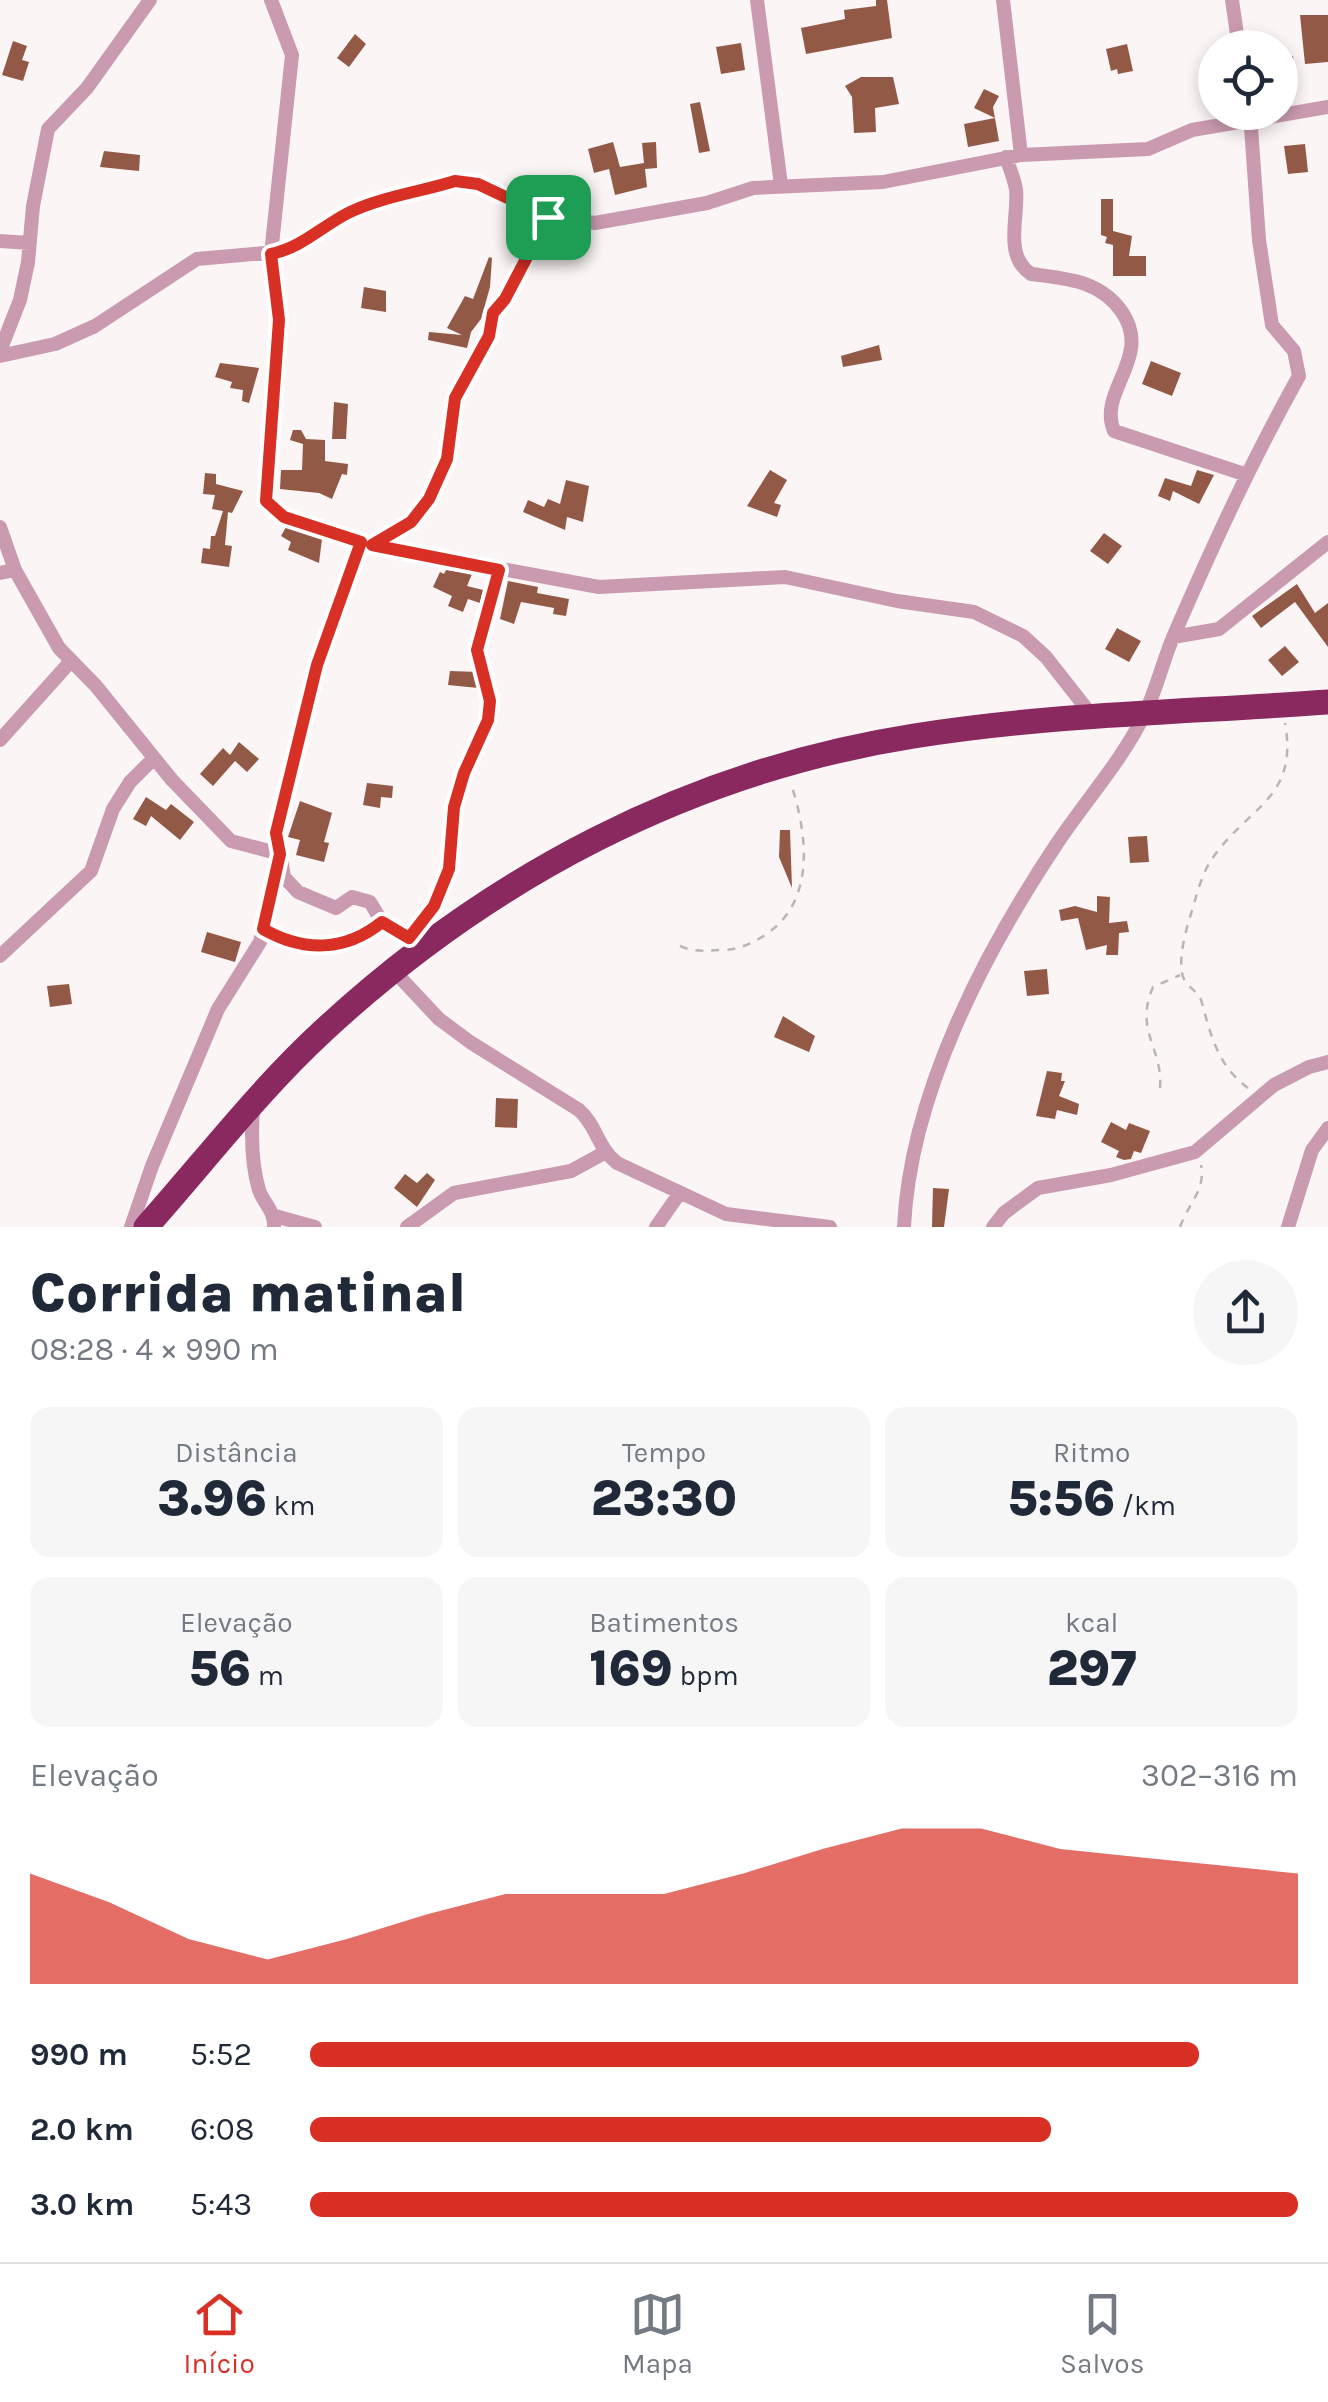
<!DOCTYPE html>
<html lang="pt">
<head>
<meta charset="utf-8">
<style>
  :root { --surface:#fff; --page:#f6f6f7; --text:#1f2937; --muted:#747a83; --line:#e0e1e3; --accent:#d93025 }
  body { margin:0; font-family:Karla,sans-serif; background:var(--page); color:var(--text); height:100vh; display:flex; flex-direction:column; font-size:38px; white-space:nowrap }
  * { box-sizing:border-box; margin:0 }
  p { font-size:32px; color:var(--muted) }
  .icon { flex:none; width:55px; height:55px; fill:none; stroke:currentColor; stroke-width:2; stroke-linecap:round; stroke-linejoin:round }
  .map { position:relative; height:1227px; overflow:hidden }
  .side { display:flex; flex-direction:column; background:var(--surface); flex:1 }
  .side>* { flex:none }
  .tools { position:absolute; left:1198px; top:30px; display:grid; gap:20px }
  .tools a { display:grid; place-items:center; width:100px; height:100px; border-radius:50%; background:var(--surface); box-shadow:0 5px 15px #0003; font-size:50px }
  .pin { position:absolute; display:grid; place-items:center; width:85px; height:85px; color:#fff; margin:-42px; border-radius:20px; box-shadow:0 5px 15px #0006 }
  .round { display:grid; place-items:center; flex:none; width:105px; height:105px; border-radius:52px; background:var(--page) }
  .overview { display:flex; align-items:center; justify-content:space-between; height:170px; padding:0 30px }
  h1 { font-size:55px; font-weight:800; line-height:75px }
  .stats { display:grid; grid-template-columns:repeat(3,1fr); gap:15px; height:170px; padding:10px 30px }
  .stats div { display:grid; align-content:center; border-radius:20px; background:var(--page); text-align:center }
  .stats b { font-size:50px; font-weight:800 }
  .stats small { font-size:28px; font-weight:400 }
  .stats p { font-size:28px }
  .chart { height:280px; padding:20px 30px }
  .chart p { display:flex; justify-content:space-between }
  .chart svg { width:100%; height:180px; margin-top:10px; fill:var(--accent); opacity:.7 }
  ul { padding:0 30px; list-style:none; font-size:32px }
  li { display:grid; grid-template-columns:160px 120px 1fr; align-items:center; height:75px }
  li i { height:25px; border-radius:12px; background:var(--accent) }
  .tab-bar { display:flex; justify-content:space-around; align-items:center; height:140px; border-top:2px solid var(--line); background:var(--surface); font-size:28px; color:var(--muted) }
  .tab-bar a { display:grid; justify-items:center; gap:5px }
  .tab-bar .selected { color:var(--accent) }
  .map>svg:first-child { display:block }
  .building { fill:#935947 }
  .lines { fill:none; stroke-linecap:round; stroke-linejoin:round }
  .path { stroke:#bdb4b4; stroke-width:2.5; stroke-dasharray:8 8; stroke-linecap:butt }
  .street { stroke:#ca9ab0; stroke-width:14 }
  .highway { stroke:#89295f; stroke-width:25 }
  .route-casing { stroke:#fff; stroke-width:20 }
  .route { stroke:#d93025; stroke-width:12 }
</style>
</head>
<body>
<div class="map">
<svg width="1328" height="1227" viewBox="0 0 1328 1227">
  <rect width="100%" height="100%" fill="#fcf5f5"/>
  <!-- building -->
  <path class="building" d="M 876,0 L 887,0 L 892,38 L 806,54 L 801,28 L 845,19 L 844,10 L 876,6 Z
    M 1300,15 L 1328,15 L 1328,62 L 1305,64 Z
    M 355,34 L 366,44 L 349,67 L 337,58 Z
    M 13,41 L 27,46 L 22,60 L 29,62 L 23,81 L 2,75 Z
    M 741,43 L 745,70 L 721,74 L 716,47 Z
    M 1127,44 L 1133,71 L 1118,74 L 1117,69 L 1111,71 L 1106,49 Z
    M 1293,56 L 1296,92 L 1280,94 L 1280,58 Z
    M 861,77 L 893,77 L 899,104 L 875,108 L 876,132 L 854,133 L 852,97 L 845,86 Z
    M 984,89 L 999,96 L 993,107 L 999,141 L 968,147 L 964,124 L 995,118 L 974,108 Z
    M 700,102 L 710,151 L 699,153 L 690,104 Z
    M 613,142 L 620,167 L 644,163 L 642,143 L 656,142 L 657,168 L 645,169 L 647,187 L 615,195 L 609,169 L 594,173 L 588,149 Z
    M 1305,144 L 1308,172 L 1288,174 L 1284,146 Z
    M 104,151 L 140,155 L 139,171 L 100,167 Z
    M 1101,199 L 1113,199 L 1113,231 L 1132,236 L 1129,256 L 1146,256 L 1146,276 L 1113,276 L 1113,245 L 1105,243 L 1107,237 L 1101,235 Z
    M 489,257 L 492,258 L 490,287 L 481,319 L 471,332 L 467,348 L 428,340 L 429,332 L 462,335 L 447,328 L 465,296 L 473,299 Z
    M 364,287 L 386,291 L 386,312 L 361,308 Z
    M 879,345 L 882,360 L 843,367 L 841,356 Z
    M 1151,361 L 1181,373 L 1172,396 L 1142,384 Z
    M 220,363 L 259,368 L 249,403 L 242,401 L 243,390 L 230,388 L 232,382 L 215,377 Z
    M 334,402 L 348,404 L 346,439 L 332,439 Z
    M 293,430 L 301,430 L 306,439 L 325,440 L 325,461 L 348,464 L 347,475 L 342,474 L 332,499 L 319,493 L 280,489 L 281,470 L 302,470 L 303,444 L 290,440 Z
    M 770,470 L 787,480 L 774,503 L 781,505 L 777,517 L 747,506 Z
    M 1197,470 L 1214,475 L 1199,504 L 1173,491 L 1170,501 L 1158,496 L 1165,478 L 1191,486 Z
    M 205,473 L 216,474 L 216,484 L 243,491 L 232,513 L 228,512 L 225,545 L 232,546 L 229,567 L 201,563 L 203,548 L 210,549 L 211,536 L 215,536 L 223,511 L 212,509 L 215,495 L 203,494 Z
    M 566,480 L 589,486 L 583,522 L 567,517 L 565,530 L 523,512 L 528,500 L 544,507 L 548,499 L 560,504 Z
    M 286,527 L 322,539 L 319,563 L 288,550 L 291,542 L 281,536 Z
    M 1104,533 L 1122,546 L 1108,564 L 1090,551 Z
    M 446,570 L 472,574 L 467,586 L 483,590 L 480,603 L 468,599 L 463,612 L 448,606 L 452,596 L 433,587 L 440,572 L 444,574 Z
    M 508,581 L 538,587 L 537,593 L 569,599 L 566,616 L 553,614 L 554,608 L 521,602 L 514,624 L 500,619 Z
    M 1297,584 L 1315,613 L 1328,603 L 1328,647 L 1295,602 L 1261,628 L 1252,616 Z
    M 1117,628 L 1141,641 L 1129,662 L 1105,649 Z
    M 1285,646 L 1299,662 L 1282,676 L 1268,660 Z
    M 450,671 L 478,672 L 478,688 L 448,685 Z
    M 239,742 L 259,759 L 247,772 L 235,761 L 213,786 L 200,774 L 223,748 L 230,755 Z
    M 367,783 L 393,786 L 392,798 L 381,797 L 380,808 L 363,805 Z
    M 146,797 L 166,810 L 171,804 L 194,822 L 180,840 L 151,816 L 146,826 L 133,819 Z
    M 300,801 L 332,813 L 324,842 L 329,843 L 324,862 L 296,855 L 300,840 L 288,837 Z
    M 780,830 L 790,830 L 792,888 L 779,857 Z
    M 1147,836 L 1149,862 L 1130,863 L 1128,837 Z
    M 1097,896 L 1110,897 L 1109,923 L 1127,921 L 1129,932 L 1119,933 L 1118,955 L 1106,955 L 1107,945 L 1086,950 L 1078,918 L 1061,921 L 1059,910 L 1075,906 L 1097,912 Z
    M 207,932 L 241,942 L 235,962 L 201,952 Z
    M 1047,969 L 1049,994 L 1027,996 L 1024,971 Z
    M 69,984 L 72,1004 L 50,1007 L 47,986 Z
    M 783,1016 L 815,1036 L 809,1052 L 774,1037 Z
    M 1047,1071 L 1062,1073 L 1061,1081 L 1065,1081 L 1059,1096 L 1079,1104 L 1077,1115 L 1057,1110 L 1055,1119 L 1036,1116 Z
    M 496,1098 L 518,1099 L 517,1128 L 495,1127 Z
    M 1111,1122 L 1126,1130 L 1129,1123 L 1150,1131 L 1141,1153 L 1134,1151 L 1131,1159 L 1124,1160 L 1116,1157 L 1119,1151 L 1101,1142 Z
    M 427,1173 L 435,1180 L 417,1207 L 394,1188 L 405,1174 L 417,1183 Z
    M 933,1188 L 949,1189 L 944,1227 L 932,1227 Z"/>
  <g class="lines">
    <!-- path -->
    <path class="path" d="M 419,926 C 462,869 442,834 463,774 C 470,755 484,737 488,718 C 494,694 479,673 477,650 C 476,628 491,605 496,584
      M 680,946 C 695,953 709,950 725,950 C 741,949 755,942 768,933 C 816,899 807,832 791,784
      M 1160,1088 C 1163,1047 1134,1031 1153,987 L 1180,975
      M 1248,1088 C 1219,1067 1211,1037 1202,1003 C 1199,990 1184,987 1182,973 C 1179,958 1185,934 1189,920 C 1195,902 1200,878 1210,862 C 1246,806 1299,801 1285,723
      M 1180,1227 C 1188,1204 1206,1190 1201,1165"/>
    <!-- street -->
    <path class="street" d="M 271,0 L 292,55 L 271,254 L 279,320 L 266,501 L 275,512 L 372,545 L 599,587 L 785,577 L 897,601 L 974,612 L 1023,636 L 1046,657 L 1093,717
      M 757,0 L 781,185
      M 1003,0 L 1021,155
      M 1232,0 L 1239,48
      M 1006,157 C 1009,167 1014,178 1016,189 C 1019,217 1003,255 1031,274 C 1067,279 1100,280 1122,312 C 1153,358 1097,391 1114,431 L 1244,474
      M 0,241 L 29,243
      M 0,351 L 20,300 L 28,262 L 33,206 L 48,129 L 87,88 L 150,0
      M 0,356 L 55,344 L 95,326 L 197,259 L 287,251 L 348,213 L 455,181 L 478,184 L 548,217 L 595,223 L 707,203 L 753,188 L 883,182 L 1021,155 L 1148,149 L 1192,130 L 1328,107
      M 0,527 L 15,570 L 59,648 L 96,686 L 172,780 L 231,841 L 280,854
      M 361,543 L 317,665 L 277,833 L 284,877 L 298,892 L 336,908 L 352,897 L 370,902 L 382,922 L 423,946
      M 372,545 L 411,522 L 429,499 L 447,459 L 455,398 L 489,336 L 493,313 L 505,299 L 548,217
      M 0,573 L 15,570
      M 1173,637 L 1219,629 L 1328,542
      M 0,740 L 71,661
      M 263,929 C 303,952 345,952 382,922
      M 0,956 L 91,871 L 113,809 L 130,782 L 154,758
      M 394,971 L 439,1019 L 470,1042 L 579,1110 C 597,1126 597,1147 617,1163 L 726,1214 L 830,1227
      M 253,1108 C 251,1136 251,1163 259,1190 C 264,1204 275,1211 274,1227
      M 275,1216 L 315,1227
      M 131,1227 L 152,1166 L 218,1009 L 260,942 L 279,859
      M 407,1227 L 454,1193 L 571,1171 L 604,1153
      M 656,1227 L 679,1194
      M 904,1227 C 910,1095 984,953 1056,845 C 1085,801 1122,761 1145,713 C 1157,688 1163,660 1174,635 C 1213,545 1251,462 1299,376 L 1294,351 L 1272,325 L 1259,240 L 1250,113
      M 993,1227 L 1004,1213 L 1038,1188 L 1111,1175 L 1195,1152 L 1274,1085 L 1309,1067 L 1328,1062
      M 1288,1227 L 1312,1150 L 1328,1128"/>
    <!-- highway -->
    <path class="highway" d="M 146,1227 C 204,1162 259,1090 323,1031 C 489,877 690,771 914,736 C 1051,714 1190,712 1328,702"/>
  </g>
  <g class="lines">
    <!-- route casing -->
    <g class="route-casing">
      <path id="route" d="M 455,181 L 478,184 L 548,217 L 505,299 L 493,313 L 489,336 L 455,398 L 447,459 L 429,499 L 411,522 L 372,545 L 499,570 L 477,650 L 490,701 L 488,720 L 464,773 L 454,807 L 449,869 L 434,906 L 409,938 L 382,922 C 345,952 303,952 263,929 L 280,854 L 276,833 L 317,665 L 361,542 L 284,517 L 266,501 L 279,320 L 271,254 C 301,248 321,227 348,213 C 380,197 420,192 455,181 Z"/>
    </g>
    <!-- route -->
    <use href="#route" class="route"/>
  </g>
</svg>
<div class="tools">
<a><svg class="icon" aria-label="locate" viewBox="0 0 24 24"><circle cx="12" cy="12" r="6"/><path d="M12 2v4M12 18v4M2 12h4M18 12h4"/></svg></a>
</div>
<div class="pin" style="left:548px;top:217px;background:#1e9e55"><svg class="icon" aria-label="arrive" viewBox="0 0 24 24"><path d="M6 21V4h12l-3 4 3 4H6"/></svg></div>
</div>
<section class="side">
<div class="overview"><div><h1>Corrida matinal</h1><p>08:28 · 4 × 990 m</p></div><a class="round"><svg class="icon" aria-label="share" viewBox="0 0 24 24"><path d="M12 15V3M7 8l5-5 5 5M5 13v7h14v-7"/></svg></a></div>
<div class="stats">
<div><p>Distância</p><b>3.96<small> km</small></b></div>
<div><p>Tempo</p><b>23:30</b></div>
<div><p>Ritmo</p><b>5:56<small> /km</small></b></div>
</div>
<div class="stats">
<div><p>Elevação</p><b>56<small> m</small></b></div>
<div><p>Batimentos</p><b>169<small> bpm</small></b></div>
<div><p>kcal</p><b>297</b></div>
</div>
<div class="chart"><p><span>Elevação</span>302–316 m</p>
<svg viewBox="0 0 160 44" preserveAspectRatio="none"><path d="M0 44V17L10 24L20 33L30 38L40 33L50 27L60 22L70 22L80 22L90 17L100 11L110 6L120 6L130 11L140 13L150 15L160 17V44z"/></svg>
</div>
<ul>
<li><b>990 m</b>5:52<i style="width:90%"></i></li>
<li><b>2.0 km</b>6:08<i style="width:75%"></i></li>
<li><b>3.0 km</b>5:43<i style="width:100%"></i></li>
</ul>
</section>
<nav class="tab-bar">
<a class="selected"><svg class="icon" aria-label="home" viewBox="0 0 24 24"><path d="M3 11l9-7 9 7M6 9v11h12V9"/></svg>Início</a>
<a><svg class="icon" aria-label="map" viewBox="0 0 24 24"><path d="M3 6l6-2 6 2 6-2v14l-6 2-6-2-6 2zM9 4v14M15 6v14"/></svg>Mapa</a>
<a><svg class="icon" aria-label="saved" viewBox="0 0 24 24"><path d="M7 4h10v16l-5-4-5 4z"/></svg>Salvos</a>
</nav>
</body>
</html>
